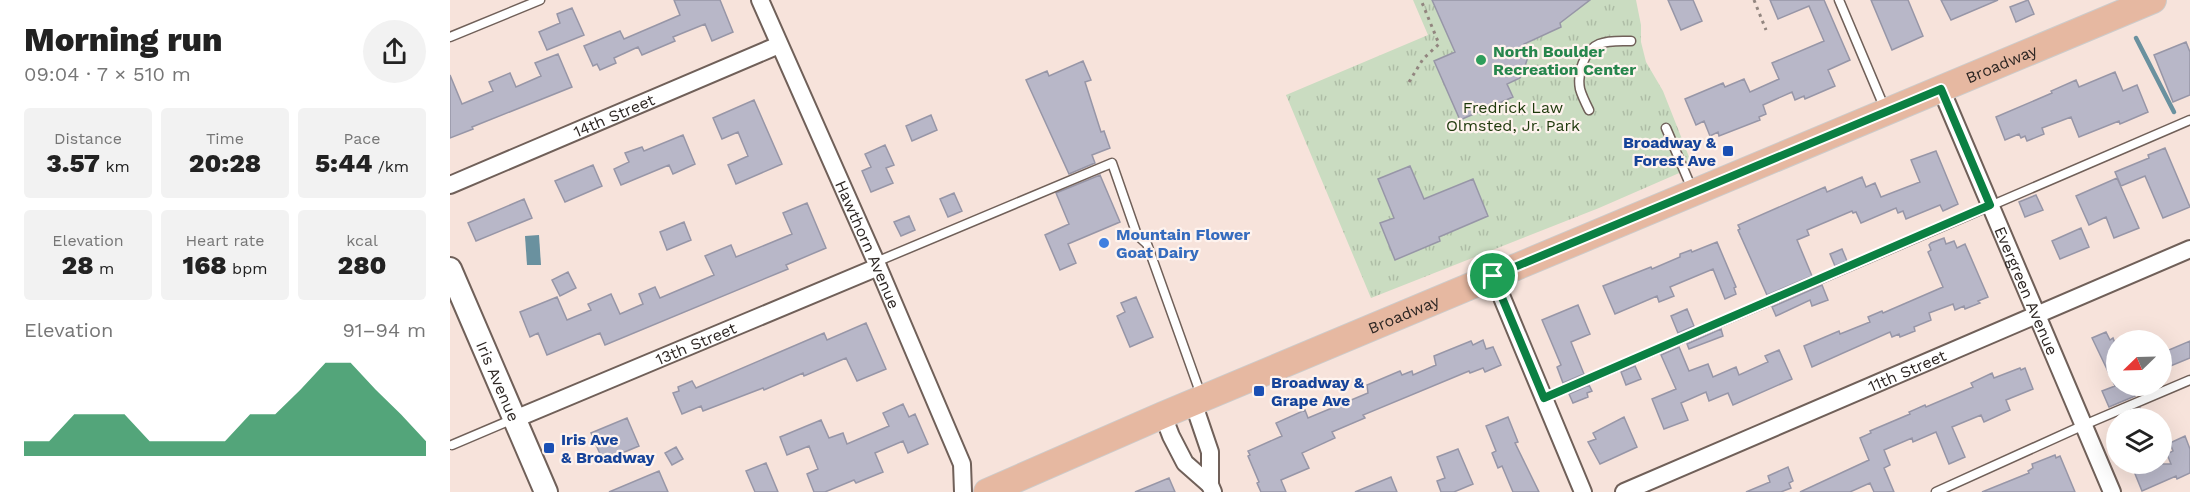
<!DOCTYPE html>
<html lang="en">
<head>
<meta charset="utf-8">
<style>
  :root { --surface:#fff; --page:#f2f2f2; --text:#222; --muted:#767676; --accent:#0b8043 }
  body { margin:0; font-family:"Work Sans",sans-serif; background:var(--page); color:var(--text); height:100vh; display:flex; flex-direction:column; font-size:22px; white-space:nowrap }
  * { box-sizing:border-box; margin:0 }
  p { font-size:20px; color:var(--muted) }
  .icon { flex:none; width:33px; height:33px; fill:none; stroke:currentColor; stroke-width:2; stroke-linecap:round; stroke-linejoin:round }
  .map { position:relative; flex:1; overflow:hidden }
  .details { display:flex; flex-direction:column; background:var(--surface); width:450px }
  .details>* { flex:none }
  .needle { width:39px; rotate:247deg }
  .fabs { position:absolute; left:1656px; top:330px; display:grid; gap:12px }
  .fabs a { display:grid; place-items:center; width:66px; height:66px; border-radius:50%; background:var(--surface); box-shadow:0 6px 24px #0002; font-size:30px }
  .pin { position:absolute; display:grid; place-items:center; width:51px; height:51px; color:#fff; margin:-26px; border:3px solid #fff; border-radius:50%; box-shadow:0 2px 6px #0007 }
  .round { display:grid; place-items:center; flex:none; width:63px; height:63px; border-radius:32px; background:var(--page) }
  .headline { display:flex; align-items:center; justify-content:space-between; height:102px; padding:0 24px }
  h1 { font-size:33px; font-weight:800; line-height:45px }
  .stats { display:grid; grid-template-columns:repeat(3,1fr); gap:9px; height:102px; padding:6px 24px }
  .stats div { display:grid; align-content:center; border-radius:6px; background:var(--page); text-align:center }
  .stats b { font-size:26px; font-weight:800 }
  .stats small { font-size:16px; font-weight:400 }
  .stats p { font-size:16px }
  .chart { height:168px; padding:12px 24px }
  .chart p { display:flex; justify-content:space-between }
  .chart svg { width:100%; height:108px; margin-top:6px; fill:var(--accent); opacity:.7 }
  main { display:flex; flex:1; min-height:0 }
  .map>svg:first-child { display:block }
  .park { fill:url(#park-tufts) }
  .water { fill:#6a919f }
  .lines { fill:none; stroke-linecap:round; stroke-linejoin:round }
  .stream { stroke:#6a919f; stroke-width:4.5 }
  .building { fill:#b8b7c8; stroke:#9796a7; stroke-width:1.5 }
  .service-casing { stroke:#706059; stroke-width:11 }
  .minor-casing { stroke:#706059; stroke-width:20 }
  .secondary-casing { stroke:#706059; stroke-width:26 }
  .primary-casing { stroke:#cdcbca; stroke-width:28 }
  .path { stroke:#92857f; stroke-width:3; stroke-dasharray:3 4.5; stroke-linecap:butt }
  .service { stroke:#fff; stroke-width:8 }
  .minor { stroke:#fff; stroke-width:16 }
  .secondary { stroke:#fff; stroke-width:22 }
  .primary { stroke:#e6b8a1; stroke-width:26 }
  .route-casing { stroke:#fff; stroke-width:12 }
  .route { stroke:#0b8043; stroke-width:8 }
  .leisure-dot { fill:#2e9e5b; stroke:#fef3ee; stroke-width:2 }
  .transit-dot { fill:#1a4fb4; stroke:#fef3ee; stroke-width:2 }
  .shop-dot { fill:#3f7fe0; stroke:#fef3ee; stroke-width:2 }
  .labels { text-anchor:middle; stroke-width:4.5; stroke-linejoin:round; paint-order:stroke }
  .leisure-label { font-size:16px; font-weight:bold; fill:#27864d; stroke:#fef3ee; text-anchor:start }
  .street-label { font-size:16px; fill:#2d2623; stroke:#fef3ee }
  .park-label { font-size:16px; fill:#1e390b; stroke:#fef3ee }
  .transit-label { font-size:16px; font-weight:bold; fill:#164399; stroke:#fef3ee; text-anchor:start }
  .shop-label { font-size:16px; font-weight:bold; fill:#366cbe; stroke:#fef3ee; text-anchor:start }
</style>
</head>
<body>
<main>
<section class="details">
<div class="headline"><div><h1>Morning run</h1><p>09:04 · 7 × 510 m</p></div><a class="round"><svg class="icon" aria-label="share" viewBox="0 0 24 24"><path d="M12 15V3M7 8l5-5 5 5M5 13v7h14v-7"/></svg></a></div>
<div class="stats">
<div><p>Distance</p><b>3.57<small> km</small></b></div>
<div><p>Time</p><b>20:28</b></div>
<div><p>Pace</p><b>5:44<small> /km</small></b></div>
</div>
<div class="stats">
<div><p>Elevation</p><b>28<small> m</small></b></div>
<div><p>Heart rate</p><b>168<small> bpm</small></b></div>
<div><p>kcal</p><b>280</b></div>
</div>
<div class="chart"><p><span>Elevation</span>91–94 m</p>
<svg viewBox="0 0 160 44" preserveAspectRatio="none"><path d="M0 44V38L10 38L20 27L30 27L40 27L50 38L60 38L70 38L80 38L90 27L100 27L110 17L120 6L130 6L140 17L150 27L160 38V44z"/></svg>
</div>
</section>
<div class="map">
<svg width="1740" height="492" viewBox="0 0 1740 492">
  <defs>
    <pattern id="park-tufts" width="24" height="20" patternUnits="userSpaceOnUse" patternTransform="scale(1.5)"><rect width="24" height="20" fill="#cadcc1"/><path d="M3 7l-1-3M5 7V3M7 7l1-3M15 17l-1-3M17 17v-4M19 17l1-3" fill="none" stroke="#aebda6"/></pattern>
  </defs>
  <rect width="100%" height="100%" fill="#f7e3db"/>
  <!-- park -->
  <path class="park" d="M 963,0 L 1186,0 L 1191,25 L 1191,42 L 1196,62 L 1213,91 L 1243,167 L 1149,208 L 921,298 L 836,95 L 978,35 Z"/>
  <!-- water -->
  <path class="water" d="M 89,235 L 91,265 L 77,265 L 75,236 Z"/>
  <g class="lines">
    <!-- stream -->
    <path class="stream" d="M 1686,38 L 1724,112"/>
  </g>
  <!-- building -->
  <path class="building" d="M 224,0 L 270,0 L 283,32 L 262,41 L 255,24 L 223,37 L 225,41 L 192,55 L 188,47 L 164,58 L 166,63 L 150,70 L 147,64 L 143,66 L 134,46 L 170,31 L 174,39 L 230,15 Z
    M 982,0 L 1140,0 L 1110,23 L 1111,27 L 1074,44 L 1077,60 L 1074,69 L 1070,78 L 1057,84 L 1063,97 L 1010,120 L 984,61 L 1005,52 Z
    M 1218,0 L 1243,0 L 1252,21 L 1231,30 Z
    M 1320,0 L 1374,0 L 1400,60 L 1378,70 L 1385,86 L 1355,99 L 1354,96 L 1345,100 L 1342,92 L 1313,105 L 1316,114 L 1309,117 L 1310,120 L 1269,136 L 1268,132 L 1260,136 L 1254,121 L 1246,125 L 1235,99 L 1273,83 L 1275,87 L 1294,79 L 1300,92 L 1329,79 L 1322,63 L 1374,41 L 1359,6 L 1328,19 Z
    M 1421,0 L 1458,0 L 1473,36 L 1442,50 Z
    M 1491,0 L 1548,0 L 1501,20 Z
    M 1578,0 L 1584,14 L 1566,22 L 1560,7 Z
    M 122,8 L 134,35 L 97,50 L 89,32 L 110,23 L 107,14 Z
    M 1736,42 L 1740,52 L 1740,95 L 1723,102 L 1704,55 Z
    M 108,54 L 122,87 L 22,127 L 23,129 L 0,138 L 0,75 L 12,104 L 43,91 L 39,82 L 60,73 L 66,87 L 91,76 L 85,63 Z
    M 633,61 L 641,80 L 635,82 L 651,132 L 654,131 L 660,148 L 642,155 L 645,163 L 619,174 L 576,80 L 597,71 L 599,76 Z
    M 1665,72 L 1673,91 L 1687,85 L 1698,112 L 1670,124 L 1669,121 L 1629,137 L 1621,117 L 1592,128 L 1594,134 L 1577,141 L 1575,136 L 1571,138 L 1569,134 L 1555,140 L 1546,117 L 1602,93 L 1601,91 L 1626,80 L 1629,87 Z
    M 304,100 L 332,164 L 286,184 L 278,165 L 298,156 L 288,132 L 272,139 L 263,118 Z
    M 481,115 L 487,130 L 462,141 L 456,126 Z
    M 233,135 L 245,164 L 223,174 L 219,165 L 171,185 L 164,169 L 179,162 L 175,153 L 192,147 L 194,151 Z
    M 435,145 L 444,165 L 436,168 L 443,183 L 421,192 L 412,171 L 421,167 L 415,154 Z
    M 1715,148 L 1740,207 L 1713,218 L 1695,176 L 1671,186 L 1665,172 L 1699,158 L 1698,155 Z
    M 1486,151 L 1508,204 L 1493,211 L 1490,205 L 1456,219 L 1453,211 L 1448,213 L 1446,208 L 1411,223 L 1406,212 L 1403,213 L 1402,211 L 1357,230 L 1359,235 L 1347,240 L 1362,276 L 1317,295 L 1288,230 L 1290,229 L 1288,225 L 1375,187 L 1377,192 L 1412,177 L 1416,187 L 1425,183 L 1431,197 L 1470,182 L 1461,160 Z
    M 143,165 L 152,186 L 115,202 L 105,181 Z
    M 960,166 L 974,199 L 1023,179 L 1038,216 L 989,237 L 990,241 L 945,260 L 930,223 L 944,218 L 928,179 Z
    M 650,175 L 670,222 L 618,244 L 626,263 L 610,270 L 595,235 L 619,224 L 606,193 Z
    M 1667,178 L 1689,228 L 1664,238 L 1656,217 L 1639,225 L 1626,196 Z
    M 504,193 L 512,211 L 498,217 L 490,199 Z
    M 1586,195 L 1593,210 L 1575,217 L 1569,202 Z
    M 74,199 L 82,218 L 26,241 L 18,223 Z
    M 357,203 L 376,248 L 336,265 L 338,269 L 155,345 L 150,333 L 97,355 L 88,333 L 80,337 L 70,312 L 107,297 L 117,320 L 141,310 L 138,304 L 161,294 L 170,314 L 193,304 L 189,294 L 205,287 L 210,298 L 264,275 L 255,256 L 281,245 L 286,257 L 342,234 L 333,213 Z
    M 459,216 L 465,230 L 451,236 L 444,222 Z
    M 234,222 L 241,240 L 217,250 L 210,232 Z
    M 1631,228 L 1639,247 L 1610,259 L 1602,241 Z
    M 1494,238 L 1496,244 L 1504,241 L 1507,248 L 1515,244 L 1538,297 L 1528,301 L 1530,303 L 1515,309 L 1514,306 L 1505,310 L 1503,304 L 1479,313 L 1481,320 L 1464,327 L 1465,331 L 1450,337 L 1449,334 L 1442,337 L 1440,332 L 1362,367 L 1354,346 L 1389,331 L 1390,334 L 1420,322 L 1418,317 L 1432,311 L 1433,313 L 1493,287 L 1478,252 L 1481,250 L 1479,245 L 1481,243 Z
    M 1267,242 L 1286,287 L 1284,288 L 1286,294 L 1275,299 L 1263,269 L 1220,287 L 1224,296 L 1209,302 L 1207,296 L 1165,314 L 1153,286 L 1201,267 L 1202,269 L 1230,257 L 1230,254 L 1241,250 L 1242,252 Z
    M 1392,249 L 1397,261 L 1385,266 L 1380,254 Z
    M 118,272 L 126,288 L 110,296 L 102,280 Z
    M 1372,285 L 1378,300 L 1362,306 L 1360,300 L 1326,316 L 1322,307 Z
    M 686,297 L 703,337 L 680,347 L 667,316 L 675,312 L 671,303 Z
    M 1128,305 L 1140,334 L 1121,342 L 1134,374 L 1113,383 L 1107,367 L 1111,365 L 1092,320 Z
    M 1237,309 L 1244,326 L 1228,333 L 1221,316 Z
    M 416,323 L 436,369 L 407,381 L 396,358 L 354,376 L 353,373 L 314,390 L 313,388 L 253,411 L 251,406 L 232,414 L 223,393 L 229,391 L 228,387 L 242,381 L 246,388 L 374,333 L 377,340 Z
    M 1271,329 L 1273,336 L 1239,349 L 1237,344 Z
    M 1656,332 L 1660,340 L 1663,338 L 1666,346 L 1666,386 L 1676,386 L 1679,393 L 1683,391 L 1685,396 L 1659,407 L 1652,391 L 1665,386 L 1642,338 Z
    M 1033,340 L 1036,349 L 1043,347 L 1051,365 L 1035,372 L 1033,368 L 1020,373 L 1019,371 L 913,415 L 915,418 L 882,432 L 885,438 L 852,453 L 859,468 L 831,480 L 836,492 L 811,492 L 807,483 L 809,482 L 798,456 L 800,455 L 798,451 L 832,436 L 826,423 L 855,410 L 858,418 L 918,393 L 917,385 L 950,371 L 952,375 L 962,371 L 963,375 L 986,365 L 984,356 L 1021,341 L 1023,345 Z
    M 1740,341 L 1740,358 L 1718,367 L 1712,353 Z
    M 1229,347 L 1239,371 L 1258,364 L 1263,377 L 1286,367 L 1289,375 L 1318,362 L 1315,356 L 1329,350 L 1342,379 L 1283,405 L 1278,393 L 1259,401 L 1256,392 L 1231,403 L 1238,420 L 1214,429 L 1202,399 L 1226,389 L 1211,355 Z
    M 1185,366 L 1191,379 L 1176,385 L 1171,372 Z
    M 1570,368 L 1571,370 L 1575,368 L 1583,389 L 1556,400 L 1560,410 L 1534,422 L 1531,415 L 1502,427 L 1515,457 L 1499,464 L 1486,432 L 1463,442 L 1462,438 L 1434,450 L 1440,465 L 1434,468 L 1444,492 L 1424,492 L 1420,483 L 1400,492 L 1350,492 L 1419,460 L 1410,438 L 1421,433 L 1420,431 L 1460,414 L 1459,412 L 1475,405 L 1476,407 L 1523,387 L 1521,383 L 1542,373 L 1544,378 Z
    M 1139,385 L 1142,391 L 1137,393 L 1138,397 L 1123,403 L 1119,394 Z
    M 453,404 L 459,417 L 465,414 L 478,444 L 458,453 L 453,441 L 425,453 L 433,472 L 406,483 L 404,480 L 375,492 L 364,492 L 357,474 L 368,469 L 359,446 L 337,455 L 330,437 L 371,420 L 379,438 L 393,433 L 397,444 L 439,426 L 433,413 Z
    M 1690,408 L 1694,418 L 1677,418 L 1675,414 Z
    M 1058,417 L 1068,442 L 1065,443 L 1089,492 L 1063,492 L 1052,466 L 1048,468 L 1042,453 L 1046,451 L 1036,426 Z
    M 1174,417 L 1187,447 L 1150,464 L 1138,442 L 1146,439 L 1143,433 Z
    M 177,418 L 189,446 L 153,461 L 141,433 Z
    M 1735,436 L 1740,449 L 1740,473 L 1727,479 L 1726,476 L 1692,491 L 1681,464 L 1721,464 L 1717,454 L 1723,451 L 1720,443 Z
    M 226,447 L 233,459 L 222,465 L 215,453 Z
    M 1008,449 L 1023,484 L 1004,492 L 991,492 L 987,481 L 995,478 L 987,457 Z
    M 1605,455 L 1606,458 L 1610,456 L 1625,492 L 1532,492 L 1579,473 L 1578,471 L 1583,468 L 1582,464 Z
    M 316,463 L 328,492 L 305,492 L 296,471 Z
    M 1338,467 L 1343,481 L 1339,483 L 1341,488 L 1331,492 L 1296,492 L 1320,482 L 1318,476 Z
    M 209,471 L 218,492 L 159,492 Z
    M 941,477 L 947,492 L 905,492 Z
    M 719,478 L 725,492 L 685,492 Z"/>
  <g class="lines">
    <!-- service casing -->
    <g class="service-casing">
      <path id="service" d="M 1389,0 L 1435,109
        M 0,37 L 90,0
        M 1139,110 C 1136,104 1132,96 1130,89 C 1127,74 1134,50 1149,44 C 1159,40 1171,41 1181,41
        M 1216,128 L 1242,189
        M 426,262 L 662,163 L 687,235 L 697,244 L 751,395
        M 1094,398 L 1740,120
        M 2,445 L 63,419
        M 1486,492 L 1634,425 L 1740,380"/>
    </g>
    <!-- minor casing -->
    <g class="minor-casing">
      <g id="minor">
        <path id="s1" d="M 310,0 L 426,262 L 512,464 L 513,492"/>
        <path id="s2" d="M 1491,89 L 1662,492"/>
        <path id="s3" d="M 0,185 L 329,45"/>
        <path d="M 1043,276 L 1133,492"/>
        <path d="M 743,402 L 760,452 L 760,485 L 763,492"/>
        <path d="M 713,415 L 721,436 L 735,463 L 760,485"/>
        <path id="s4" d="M 65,419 L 428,267"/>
        <path id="s5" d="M 1174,492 L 1740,249"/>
      </g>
    </g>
    <!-- secondary casing -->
    <g class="secondary-casing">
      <g id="secondary">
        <path id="s6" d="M 0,269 L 96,492"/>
      </g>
    </g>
    <!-- primary casing -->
    <g class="primary-casing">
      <g id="primary">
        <path id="s7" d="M 537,492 L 713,415 L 1703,0"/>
      </g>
    </g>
    <!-- path -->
    <path class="path" d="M 1304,0 L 1316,30
      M 959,82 L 973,59 L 989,44 L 971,0"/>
    <!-- service -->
    <use href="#service" class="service"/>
    <!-- minor -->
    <use href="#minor" class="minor"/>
    <!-- secondary -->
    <use href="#secondary" class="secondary"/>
    <!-- primary -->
    <use href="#primary" class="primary"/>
  </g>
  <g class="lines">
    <!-- route casing -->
    <g class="route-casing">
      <path id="route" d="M 1491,89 L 1540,205 L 1094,398 L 1043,276 Z"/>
    </g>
    <!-- route -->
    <use href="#route" class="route"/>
  </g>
  <!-- markers -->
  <circle class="leisure-dot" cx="1031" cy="60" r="6"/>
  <g class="transit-dot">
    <rect x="1272" y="145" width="12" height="12" rx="3"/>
    <rect x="803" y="385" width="12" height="12" rx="3"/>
    <rect x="93" y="442" width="12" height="12" rx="3"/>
  </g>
  <circle class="shop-dot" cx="654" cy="243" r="6"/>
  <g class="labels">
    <!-- leisure labels -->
    <g class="leisure-label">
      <text x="1043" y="57">North Boulder<tspan x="1043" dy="18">Recreation Center</tspan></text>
    </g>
    <!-- street labels -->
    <g class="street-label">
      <text dy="6" stroke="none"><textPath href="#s7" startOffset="1101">Broadway</textPath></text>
      <text dy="6" stroke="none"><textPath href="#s3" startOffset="178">14th Street</textPath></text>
      <text dy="6" stroke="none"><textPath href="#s1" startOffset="267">Hawthorn Avenue</textPath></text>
      <text dy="6" stroke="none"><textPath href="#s2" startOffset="219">Evergreen Avenue</textPath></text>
      <text dy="6" stroke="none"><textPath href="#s7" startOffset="453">Broadway</textPath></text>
      <text dy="6" stroke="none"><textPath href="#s4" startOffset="196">13th Street</textPath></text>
      <text dy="6" stroke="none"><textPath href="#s5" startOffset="308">11th Street</textPath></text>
      <text dy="6" stroke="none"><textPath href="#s6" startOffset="122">Iris Avenue</textPath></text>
    </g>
    <!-- park labels -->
    <g class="park-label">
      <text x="1063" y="113">Fredrick Law<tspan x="1063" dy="18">Olmsted, Jr. Park</tspan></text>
    </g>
    <!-- transit labels -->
    <g class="transit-label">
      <text x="1266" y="148" text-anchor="end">Broadway &amp;<tspan x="1266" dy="18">Forest Ave</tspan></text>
      <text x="821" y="388">Broadway &amp;<tspan x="821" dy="18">Grape Ave</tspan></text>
      <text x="111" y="445">Iris Ave<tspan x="111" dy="18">&amp; Broadway</tspan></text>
    </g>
    <!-- shop labels -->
    <g class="shop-label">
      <text x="666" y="240">Mountain Flower<tspan x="666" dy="18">Goat Dairy</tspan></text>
    </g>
  </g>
</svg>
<div class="fabs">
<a><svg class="needle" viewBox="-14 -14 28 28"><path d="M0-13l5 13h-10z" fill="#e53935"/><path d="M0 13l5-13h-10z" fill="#767676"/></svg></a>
<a><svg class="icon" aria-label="layers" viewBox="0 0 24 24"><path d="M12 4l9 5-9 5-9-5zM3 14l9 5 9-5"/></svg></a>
</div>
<div class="pin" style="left:1043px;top:276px;background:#1e9e55"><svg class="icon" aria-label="arrive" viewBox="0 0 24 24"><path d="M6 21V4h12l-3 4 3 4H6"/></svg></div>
</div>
</main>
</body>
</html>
